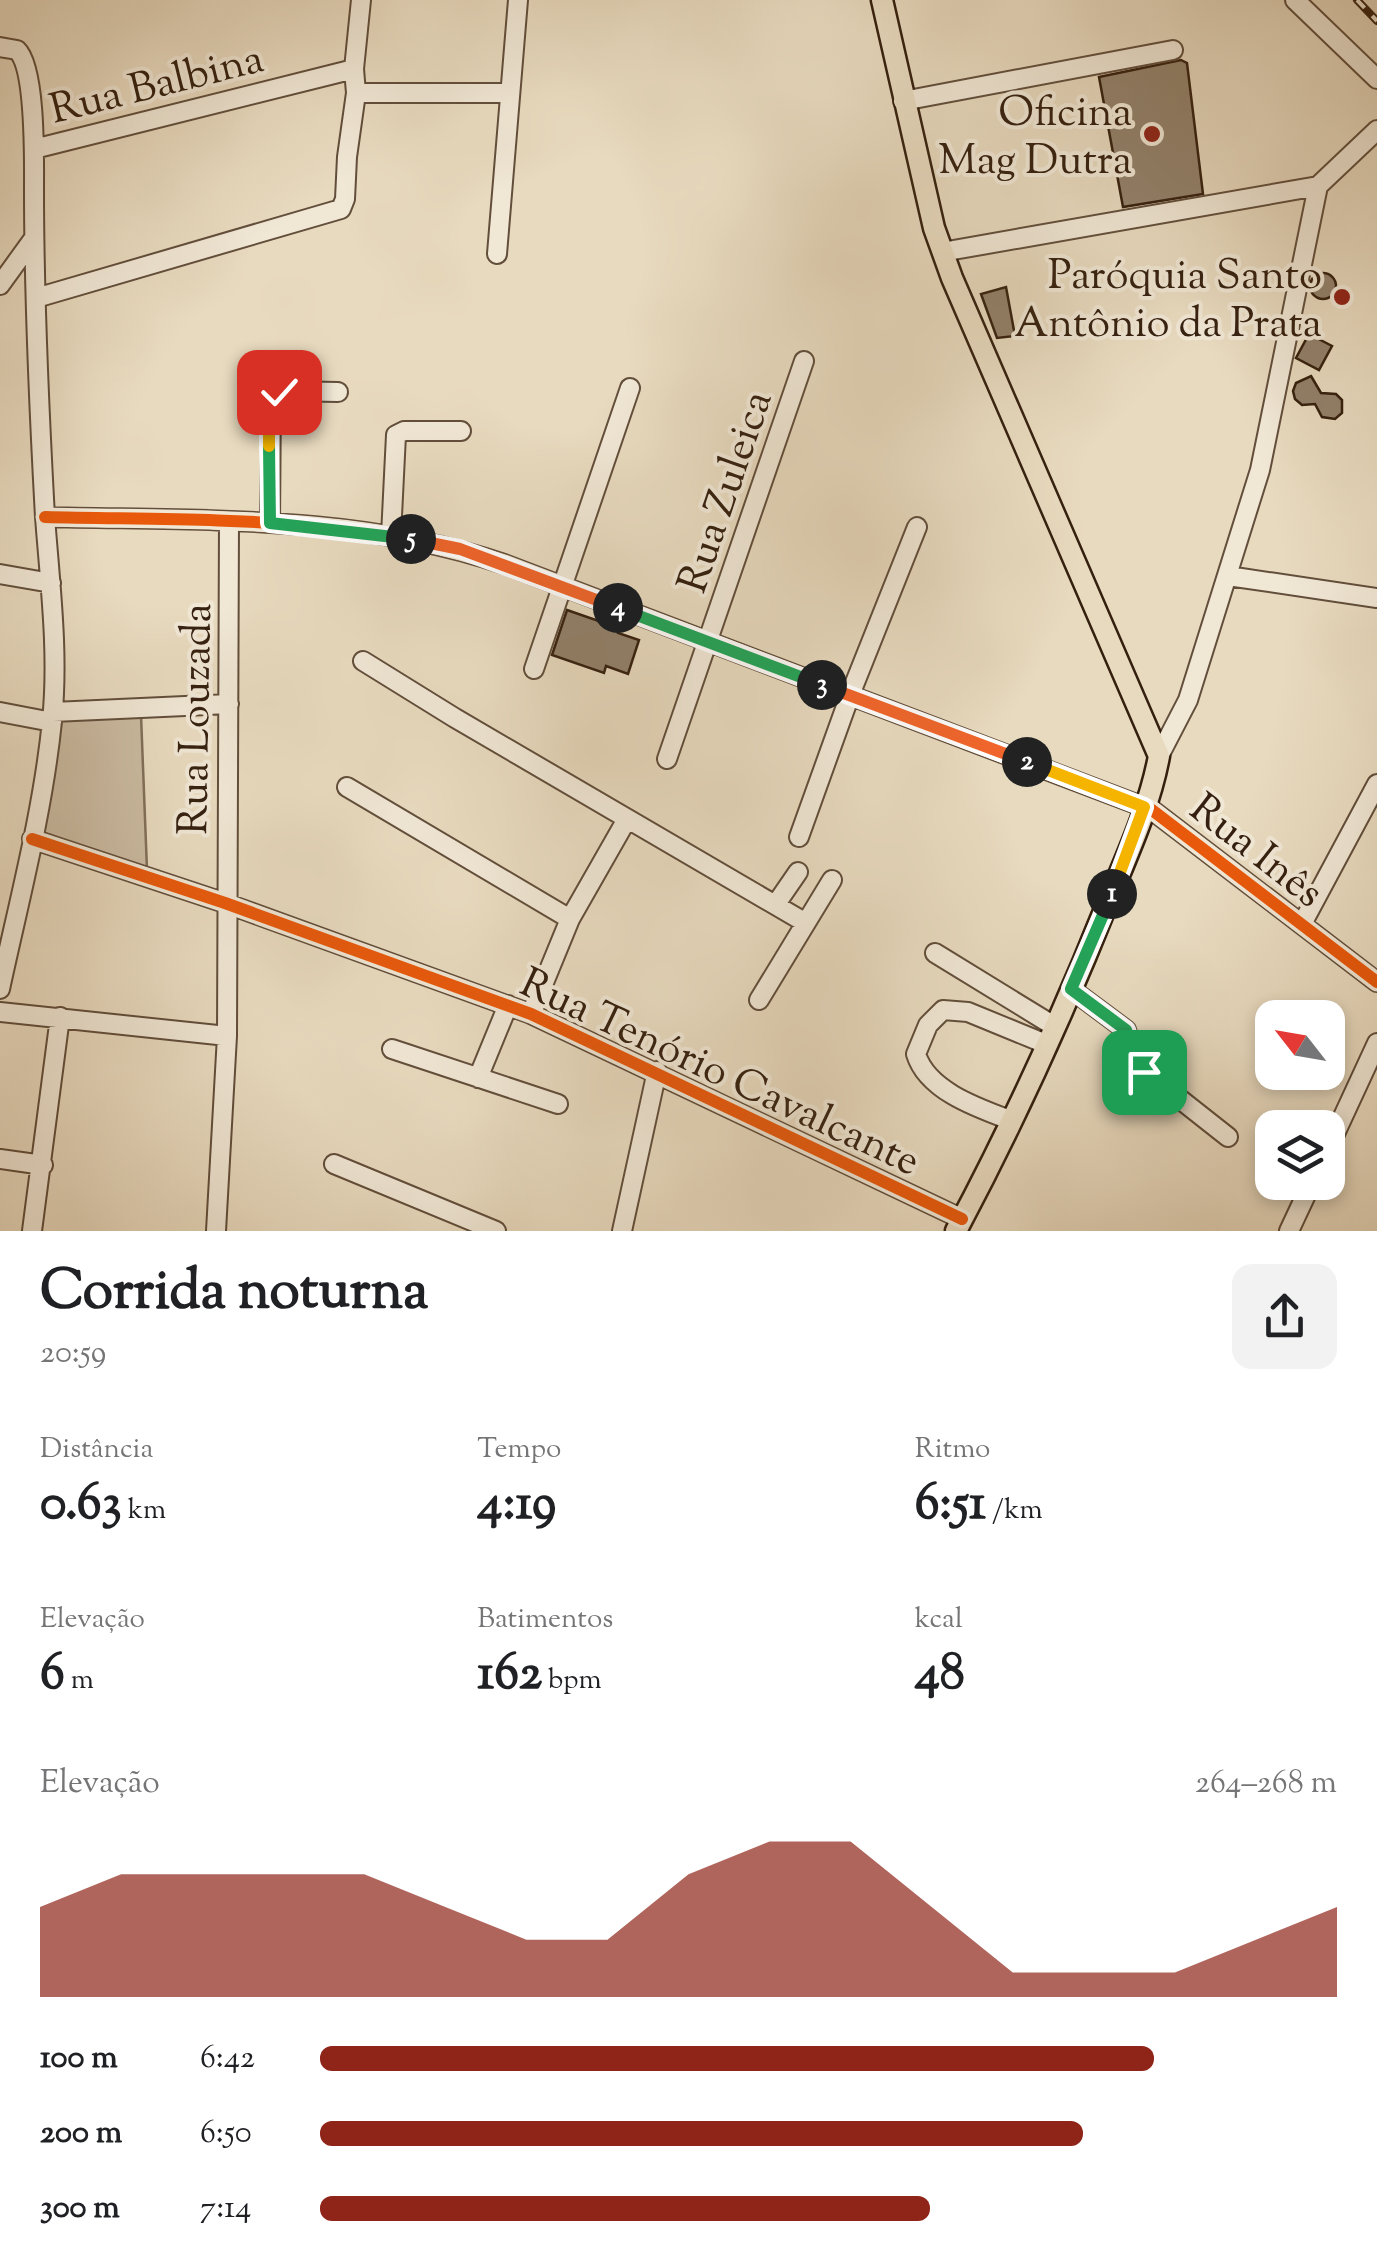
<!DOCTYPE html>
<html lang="pt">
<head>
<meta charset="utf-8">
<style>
  :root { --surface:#fff; --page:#f2f2f2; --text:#202124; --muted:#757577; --accent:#8f2418 }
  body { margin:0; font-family:"Sorts Mill Goudy",serif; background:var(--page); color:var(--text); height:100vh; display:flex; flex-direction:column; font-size:38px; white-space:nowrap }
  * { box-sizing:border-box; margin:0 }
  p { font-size:32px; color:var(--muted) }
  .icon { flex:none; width:55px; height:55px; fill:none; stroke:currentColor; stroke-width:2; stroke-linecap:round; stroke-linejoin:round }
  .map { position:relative; height:1231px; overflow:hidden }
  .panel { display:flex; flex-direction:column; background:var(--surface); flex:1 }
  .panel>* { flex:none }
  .needle { width:65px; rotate:301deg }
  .controls { position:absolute; left:1255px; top:1000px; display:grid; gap:20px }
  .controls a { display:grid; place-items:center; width:90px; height:90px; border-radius:20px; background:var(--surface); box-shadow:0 5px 15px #0003; font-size:50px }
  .pin { position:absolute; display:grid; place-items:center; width:85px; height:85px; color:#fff; margin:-42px; border-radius:20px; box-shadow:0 5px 15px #0006 }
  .km { position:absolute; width:50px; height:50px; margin:-25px; border-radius:50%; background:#222; color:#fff; font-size:28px; line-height:50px; text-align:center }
  .round { display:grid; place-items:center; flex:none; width:105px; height:105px; border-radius:20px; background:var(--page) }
  .overview { display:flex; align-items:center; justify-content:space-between; height:170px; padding:0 40px }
  h1 { font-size:55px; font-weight:700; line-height:75px }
  .metrics { display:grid; grid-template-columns:repeat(3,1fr); gap:15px; height:170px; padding:10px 40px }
  .metrics div { display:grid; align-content:center }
  .metrics b { font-size:50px; font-weight:700 }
  .metrics small { font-size:28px; font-weight:400 }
  .metrics p { font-size:28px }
  .chart { height:280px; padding:20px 40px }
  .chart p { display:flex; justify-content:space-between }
  .chart svg { width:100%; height:180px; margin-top:10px; fill:var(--accent); opacity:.7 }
  ul { padding:0 40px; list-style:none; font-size:32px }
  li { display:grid; grid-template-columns:160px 120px 1fr; align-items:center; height:75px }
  li i { height:25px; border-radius:12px; background:var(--accent) }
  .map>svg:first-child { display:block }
  .green { fill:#cabaa1; stroke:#806d58; stroke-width:2.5 }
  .building { fill:#92816b; stroke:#35200f; stroke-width:2.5 }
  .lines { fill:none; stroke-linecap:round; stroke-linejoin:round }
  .minor-casing { stroke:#624e3b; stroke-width:22 }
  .major-casing { stroke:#35200f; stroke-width:25 }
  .minor { stroke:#f0e7d5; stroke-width:18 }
  .major { stroke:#e8dabf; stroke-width:20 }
  .rail-casing { stroke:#35200f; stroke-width:8 }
  .rail { stroke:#f0e7d5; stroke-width:4; stroke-dasharray:11; stroke-linecap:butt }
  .cycleway-casing { stroke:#f0e7d5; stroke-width:19 }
  .cycleway { stroke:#e8590c; stroke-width:12 }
  .split-1-casing { stroke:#fff; stroke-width:20 }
  .split-2-casing { stroke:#fff; stroke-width:20 }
  .split-3-casing { stroke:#fff; stroke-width:20 }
  .split-4-casing { stroke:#fff; stroke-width:20 }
  .split-5-casing { stroke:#fff; stroke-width:20 }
  .split-6-casing { stroke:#fff; stroke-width:20 }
  .split-7-casing { stroke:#fff; stroke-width:20 }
  .split-1 { stroke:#22a559; stroke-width:12 }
  .split-2 { stroke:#f5b400; stroke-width:12 }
  .split-3 { stroke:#f0652b; stroke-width:12 }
  .split-4 { stroke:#22a559; stroke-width:12 }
  .split-5 { stroke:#f0652b; stroke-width:12 }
  .split-6 { stroke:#22a559; stroke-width:12 }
  .split-7 { stroke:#f5b400; stroke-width:12 }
  .poi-dot { fill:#8f2418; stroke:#f0e7d5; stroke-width:4 }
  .labels { text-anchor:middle; stroke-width:8; stroke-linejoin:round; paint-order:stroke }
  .street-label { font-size:42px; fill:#35200f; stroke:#f0e7d5 }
  .poi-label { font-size:42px; fill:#35200f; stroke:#f0e7d5; text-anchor:end }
</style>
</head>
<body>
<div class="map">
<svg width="1377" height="1231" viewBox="0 0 1377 1231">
  <rect width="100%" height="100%" fill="#e8dabf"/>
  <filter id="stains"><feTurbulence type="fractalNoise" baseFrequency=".002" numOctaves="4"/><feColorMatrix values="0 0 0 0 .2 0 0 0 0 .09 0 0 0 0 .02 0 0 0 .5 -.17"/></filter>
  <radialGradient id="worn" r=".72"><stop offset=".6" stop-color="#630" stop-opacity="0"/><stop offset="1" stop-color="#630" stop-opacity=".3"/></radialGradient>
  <!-- green -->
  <path class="green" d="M 141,715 L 147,870 L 42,832 L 60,720 Z"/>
  <!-- building -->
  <path class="building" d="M 1181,60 L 1187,63 L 1203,194 L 1123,207 L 1099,77 Z
    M1310 286a13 13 0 1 1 26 0a13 13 0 1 1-26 0Z
    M 1006,287 L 1015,336 L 997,338 L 981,294 Z
    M 1309,334 L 1332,346 L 1319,370 L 1296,358 Z
    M 1311,376 L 1321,393 L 1336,394 L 1342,400 L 1342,413 L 1335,419 L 1322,417 L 1315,404 L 1302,405 L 1295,399 L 1293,391 L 1296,383 Z
    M 567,610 L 619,628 L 618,633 L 639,640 L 628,674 L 606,666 L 604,673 L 552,655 Z"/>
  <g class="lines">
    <!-- minor casing -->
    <g class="minor-casing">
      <path id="minor" d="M 1295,0 L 1377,79
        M 0,47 L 17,50 C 36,68 34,161 34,190 C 34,299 39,408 45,517 C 50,584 59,654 52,721 C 43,811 19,901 0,989
        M 356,93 L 508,93
        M 903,101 L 1173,50
        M 34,149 L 354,69
        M 942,252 L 1318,186
        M 497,254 L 518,0
        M 0,285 L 34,238
        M 36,298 L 341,209 L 345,199 L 347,157 L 356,93 L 354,69 L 361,0
        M 45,517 C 199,521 358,514 504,564 L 1152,810 L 1377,982
        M 270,523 L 271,397 L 284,391 L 338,392
        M 391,536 L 396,435 L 404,431 L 461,431
        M 0,574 L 51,583
        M 1228,576 L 1377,598
        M 363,661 L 455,718 L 806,923
        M 534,669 L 630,388
        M 0,712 L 52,722
        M 53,712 L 229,704
        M 1159,756 L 1188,700 L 1260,470 L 1318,186 L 1377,130
        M 667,759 L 804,361
        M 347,787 L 570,919
        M 799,837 L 850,695 L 917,527
        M 32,839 L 225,903 L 531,1014 L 962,1219
        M 776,904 L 798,872
        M 1302,924 L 1377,784
        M 935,953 L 1054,1026
        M 1071,989 L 1126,1030 L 1138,1066 L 1228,1137
        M 759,1000 L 832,880
        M 0,1012 L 227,1036
        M 531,1014 L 570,919 L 627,819
        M 392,1049 L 558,1104
        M 478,1078 L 508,1005
        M 1010,1120 C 975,1107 927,1090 916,1054 L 928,1025 L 943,1010 L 968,1012 L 1046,1044
        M 1328,1149 L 1377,1043
        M 0,1159 L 43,1165
        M 334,1164 L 496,1231
        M 32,1231 L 60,1017
        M 216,1231 L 227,1036 L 229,522
        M 622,1231 L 657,1071
        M 1289,1231 L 1312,1182"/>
    </g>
    <!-- major casing -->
    <g class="major-casing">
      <path id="major" d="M 882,0 L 934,228 L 952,278 L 1159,756 C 1150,805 1128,853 1109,899 C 1064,1012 1013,1124 956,1231"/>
    </g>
    <!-- minor -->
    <use href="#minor" class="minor"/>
    <!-- major -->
    <use href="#major" class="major"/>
    <!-- rail casing -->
    <g class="rail-casing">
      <path id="rail" d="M 1357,0 L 1377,21"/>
    </g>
    <!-- rail -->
    <use href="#rail" class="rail"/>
    <!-- cycleway casing -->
    <g class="cycleway-casing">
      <path id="cycleway" d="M 45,517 C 199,521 358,514 504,564 L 1152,810 L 1377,982
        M 32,839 L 225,903 L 531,1014 L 962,1219"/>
    </g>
    <!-- cycleway -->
    <use href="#cycleway" class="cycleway"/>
  </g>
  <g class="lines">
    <!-- split-1 casing -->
    <g class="split-1-casing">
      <path id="split-1" d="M 1112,894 L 1071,989 L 1126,1030 L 1138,1066 L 1144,1072"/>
    </g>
    <!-- split-2 casing -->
    <g class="split-2-casing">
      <path id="split-2" d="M 1027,762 L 1144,807 L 1112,894"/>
    </g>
    <!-- split-3 casing -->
    <g class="split-3-casing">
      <path id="split-3" d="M 822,685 L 1027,762"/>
    </g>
    <!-- split-4 casing -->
    <g class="split-4-casing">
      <path id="split-4" d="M 618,608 L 822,685"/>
    </g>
    <!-- split-5 casing -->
    <g class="split-5-casing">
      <path id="split-5" d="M 411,539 L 460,549 L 618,608"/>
    </g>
    <!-- split-6 casing -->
    <g class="split-6-casing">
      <path id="split-6" d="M 269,446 L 270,523 L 411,539"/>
    </g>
    <!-- split-7 casing -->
    <g class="split-7-casing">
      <path id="split-7" d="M 269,446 L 269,402 L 279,392"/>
    </g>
    <!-- split-1 -->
    <use href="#split-1" class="split-1"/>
    <!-- split-2 -->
    <use href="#split-2" class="split-2"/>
    <!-- split-3 -->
    <use href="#split-3" class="split-3"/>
    <!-- split-4 -->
    <use href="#split-4" class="split-4"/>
    <!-- split-5 -->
    <use href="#split-5" class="split-5"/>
    <!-- split-6 -->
    <use href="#split-6" class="split-6"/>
    <!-- split-7 -->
    <use href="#split-7" class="split-7"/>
  </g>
  <!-- markers -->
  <g class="poi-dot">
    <circle cx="1152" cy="134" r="10"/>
    <circle cx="1342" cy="297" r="10"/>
  </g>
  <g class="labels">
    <!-- street labels -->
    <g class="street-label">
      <text transform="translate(156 82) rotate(-14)" y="15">Rua Balbina</text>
      <text transform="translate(723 491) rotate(-71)" y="15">Rua Zuleica</text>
      <text transform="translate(193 719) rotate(-89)" y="15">Rua Louzada</text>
      <text transform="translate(1258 849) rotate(38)" y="15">Rua Inês</text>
      <text transform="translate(721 1070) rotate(25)" y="15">Rua Tenório Cavalcante</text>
    </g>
    <!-- poi labels -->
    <g class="poi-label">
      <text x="1132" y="125">Oficina<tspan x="1132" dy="48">Mag Dutra</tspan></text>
      <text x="1322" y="288">Paróquia Santo<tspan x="1322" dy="48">Antônio da Prata</tspan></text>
    </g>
  </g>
  <rect width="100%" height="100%" filter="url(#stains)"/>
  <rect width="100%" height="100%" fill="url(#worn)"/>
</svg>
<div class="controls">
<a><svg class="needle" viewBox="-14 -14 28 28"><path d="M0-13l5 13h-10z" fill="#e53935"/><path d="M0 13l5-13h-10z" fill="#757577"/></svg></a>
<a><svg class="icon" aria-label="layers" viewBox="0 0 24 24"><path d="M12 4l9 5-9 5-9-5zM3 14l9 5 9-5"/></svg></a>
</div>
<div class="pin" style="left:1144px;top:1072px;background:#1e9e55"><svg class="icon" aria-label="arrive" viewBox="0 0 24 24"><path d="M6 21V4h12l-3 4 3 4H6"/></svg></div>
<div class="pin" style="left:279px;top:392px;background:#d93025"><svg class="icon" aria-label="check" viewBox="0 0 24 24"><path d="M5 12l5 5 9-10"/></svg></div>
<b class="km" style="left:1112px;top:894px">1</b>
<b class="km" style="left:1027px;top:762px">2</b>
<b class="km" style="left:822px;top:685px">3</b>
<b class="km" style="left:618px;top:608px">4</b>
<b class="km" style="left:411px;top:539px">5</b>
</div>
<section class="panel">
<div class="overview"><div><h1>Corrida noturna</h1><p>20:59</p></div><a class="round"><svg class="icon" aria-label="share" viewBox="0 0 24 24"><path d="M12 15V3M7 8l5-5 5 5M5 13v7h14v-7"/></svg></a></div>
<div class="metrics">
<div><p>Distância</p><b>0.63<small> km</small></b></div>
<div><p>Tempo</p><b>4:19</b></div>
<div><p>Ritmo</p><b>6:51<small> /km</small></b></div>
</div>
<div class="metrics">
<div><p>Elevação</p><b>6<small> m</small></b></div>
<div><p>Batimentos</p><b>162<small> bpm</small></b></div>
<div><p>kcal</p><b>48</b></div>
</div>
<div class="chart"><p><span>Elevação</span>264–268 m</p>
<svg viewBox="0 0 160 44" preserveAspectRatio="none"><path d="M0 44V22L10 14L20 14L30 14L40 14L50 22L60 30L70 30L80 14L90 6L100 6L110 22L120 38L130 38L140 38L150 30L160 22V44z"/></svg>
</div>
<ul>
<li><b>100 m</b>6:42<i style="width:82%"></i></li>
<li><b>200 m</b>6:50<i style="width:75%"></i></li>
<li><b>300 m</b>7:14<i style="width:60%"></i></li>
</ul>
</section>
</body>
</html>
